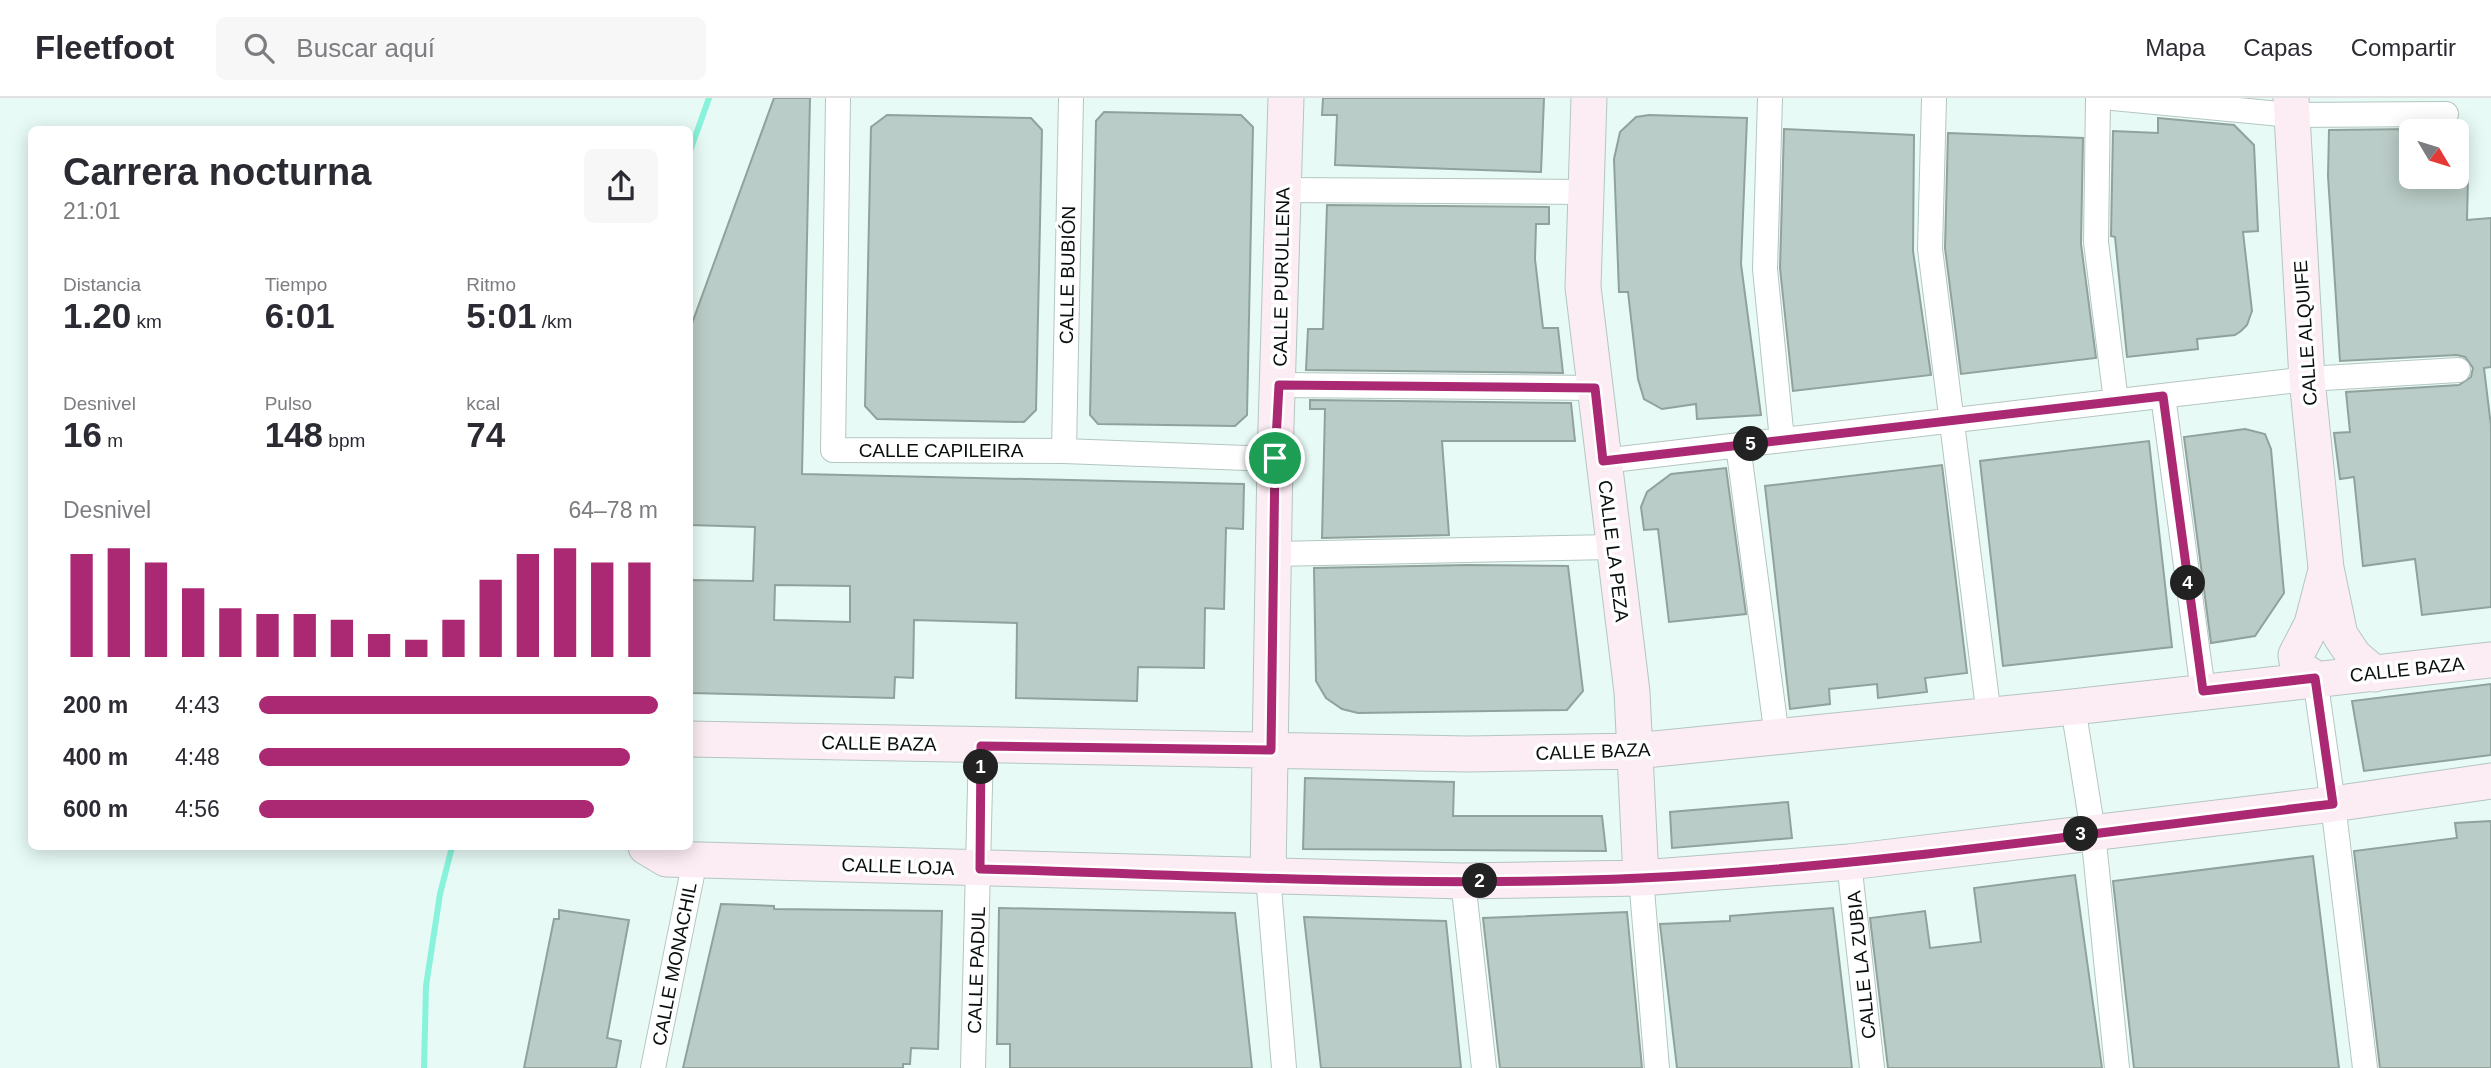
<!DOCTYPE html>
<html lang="es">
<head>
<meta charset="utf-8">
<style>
  :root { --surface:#fff; --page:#f7f7f7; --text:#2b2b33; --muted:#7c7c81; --line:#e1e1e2; --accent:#ab2973 }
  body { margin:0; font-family:Helvetica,sans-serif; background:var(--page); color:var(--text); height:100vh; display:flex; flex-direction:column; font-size:26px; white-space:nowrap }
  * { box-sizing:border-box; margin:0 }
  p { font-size:23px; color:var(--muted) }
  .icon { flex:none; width:38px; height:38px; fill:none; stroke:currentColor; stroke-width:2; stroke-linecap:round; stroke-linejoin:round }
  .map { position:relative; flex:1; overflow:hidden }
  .sheet { position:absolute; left:28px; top:28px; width:665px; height:724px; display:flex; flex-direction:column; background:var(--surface); border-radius:10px; box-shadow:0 4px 18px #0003 }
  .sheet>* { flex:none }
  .needle { width:46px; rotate:128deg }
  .controls { position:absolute; left:2399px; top:21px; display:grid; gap:14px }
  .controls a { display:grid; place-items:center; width:70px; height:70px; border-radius:10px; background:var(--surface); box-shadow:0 4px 18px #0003; font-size:35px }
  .pin { position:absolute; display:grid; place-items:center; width:60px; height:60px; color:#fff; margin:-30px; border:4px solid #fff; border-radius:50%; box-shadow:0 2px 7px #0007 }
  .km { position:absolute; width:35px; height:35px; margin:-18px; border-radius:50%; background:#222; color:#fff; font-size:19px; line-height:35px; text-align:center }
  .round { display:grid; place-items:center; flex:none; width:74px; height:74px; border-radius:10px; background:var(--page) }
  .headline { display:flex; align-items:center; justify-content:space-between; height:119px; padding:0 35px }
  h1 { font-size:38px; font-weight:700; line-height:52px }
  .stats { display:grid; grid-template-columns:repeat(3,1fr); gap:10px; height:119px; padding:7px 35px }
  .stats div { display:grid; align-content:center }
  .stats b { font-size:35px; font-weight:700 }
  .stats small { font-size:19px; font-weight:400 }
  .stats p { font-size:19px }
  .chart { height:196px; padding:14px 35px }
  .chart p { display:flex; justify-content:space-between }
  .chart svg { width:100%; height:126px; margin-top:7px; stroke:var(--accent); stroke-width:6 }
  ul { padding:0 35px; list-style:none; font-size:23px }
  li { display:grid; grid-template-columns:112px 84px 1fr; align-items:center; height:52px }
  li i { height:18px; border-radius:9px; background:var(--accent) }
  header { display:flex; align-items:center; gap:42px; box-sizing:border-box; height:98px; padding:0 35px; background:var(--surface); border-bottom:2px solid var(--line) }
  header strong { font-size:33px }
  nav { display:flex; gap:38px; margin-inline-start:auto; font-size:24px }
  .search { width:490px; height:63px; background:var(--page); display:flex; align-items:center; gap:18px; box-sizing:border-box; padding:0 24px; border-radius:10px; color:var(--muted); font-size:26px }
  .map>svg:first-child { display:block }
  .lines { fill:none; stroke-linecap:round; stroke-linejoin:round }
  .stream { stroke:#88f3da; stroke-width:6 }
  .building { fill:#baccc7; stroke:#91a29d; stroke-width:2; fill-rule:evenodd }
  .street-casing { stroke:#b4c6c1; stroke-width:26 }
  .secondary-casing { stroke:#b4c6c1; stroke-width:37 }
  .street { stroke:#fff; stroke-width:24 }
  .secondary { stroke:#fcecf3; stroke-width:35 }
  .route-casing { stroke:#fff; stroke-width:14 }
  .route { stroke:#ab2973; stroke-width:9 }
  .labels { text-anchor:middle; stroke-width:7; stroke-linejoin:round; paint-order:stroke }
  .street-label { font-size:19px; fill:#090f0d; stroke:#fff }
</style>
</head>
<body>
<header>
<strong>Fleetfoot</strong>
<div class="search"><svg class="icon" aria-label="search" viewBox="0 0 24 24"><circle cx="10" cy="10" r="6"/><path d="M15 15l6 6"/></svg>Buscar aquí</div>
<nav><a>Mapa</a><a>Capas</a><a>Compartir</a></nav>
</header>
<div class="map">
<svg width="2491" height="970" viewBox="0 0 2491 970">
  <rect width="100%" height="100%" fill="#e7faf5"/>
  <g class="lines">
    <!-- stream -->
    <path class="stream" d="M 690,53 L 709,0
      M 424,970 L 426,888 L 440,796 L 452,749"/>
  </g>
  <!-- building -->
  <path class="building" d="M 774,0 L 810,0 L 802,376 L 1244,386 L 1243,431 L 1226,430 L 1224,511 L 1205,510 L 1204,570 L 1138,569 L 1137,603 L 1016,600 L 1017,525 L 914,522 L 913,580 L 895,579 L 894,600 L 690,595 L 690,482 L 753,483 L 755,429 L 690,427 L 690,231 ZM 775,487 L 850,488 L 850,524 L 774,522 Z
    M 1323,0 L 1544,0 L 1541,74 L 1335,67 L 1337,17 L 1322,17 Z
    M 1104,14 L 1241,17 L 1253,29 L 1247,317 L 1235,328 L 1098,326 L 1090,317 L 1096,23 Z
    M 887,17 L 1031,20 L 1042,32 L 1036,312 L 1024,324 L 877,321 L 865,308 L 871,29 Z
    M 1649,17 L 1747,20 L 1741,166 L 1761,317 L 1697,321 L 1696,306 L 1662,311 L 1644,301 L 1638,281 L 1628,194 L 1619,194 L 1614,61 L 1620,34 L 1636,19 Z
    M 2158,20 L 2234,27 L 2254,47 L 2258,133 L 2243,134 L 2252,213 L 2247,227 L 2241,233 L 2235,237 L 2197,241 L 2198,251 L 2127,259 L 2115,139 L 2111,138 L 2113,33 L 2158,35 Z
    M 1784,31 L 1914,37 L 1913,153 L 1931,277 L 1793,293 L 1780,170 Z
    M 2412,31 L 2412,79 L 2468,79 L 2467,122 L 2491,120 L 2491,269 L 2484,270 L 2491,328 L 2491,509 L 2422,517 L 2415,461 L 2363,468 L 2354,379 L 2340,381 L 2334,335 L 2350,334 L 2346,294 L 2459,287 L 2471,279 L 2473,270 L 2465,259 L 2457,257 L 2340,263 L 2328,78 L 2329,32 Z
    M 1948,35 L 2083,40 L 2081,146 L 2096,260 L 1961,276 L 1945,150 Z
    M 1327,107 L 1549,109 L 1549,126 L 1536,126 L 1535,161 L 1543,230 L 1558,230 L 1563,275 L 1306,272 L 1308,231 L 1323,231 Z
    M 1310,302 L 1571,305 L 1575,343 L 1442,343 L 1449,437 L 1322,440 L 1325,311 L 1310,311 Z
    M 2245,331 L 2265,336 L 2271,351 L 2284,495 L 2255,538 L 2211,545 L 2184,339 Z
    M 2149,343 L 2172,549 L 2003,568 L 1980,363 Z
    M 1942,367 L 1967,575 L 1925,580 L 1927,594 L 1878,600 L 1877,586 L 1829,591 L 1830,606 L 1790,611 L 1765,388 Z
    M 1726,370 L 1746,516 L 1669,524 L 1658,431 L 1644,432 L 1641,409 L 1647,394 L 1671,376 Z
    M 1468,467 L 1568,468 L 1583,593 L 1567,612 L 1358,615 L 1342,611 L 1326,600 L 1316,583 L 1314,470 Z
    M 2491,586 L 2491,657 L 2364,673 L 2352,603 Z
    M 1305,680 L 1454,684 L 1453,718 L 1602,718 L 1606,753 L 1303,751 Z
    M 1788,704 L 1792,740 L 1672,750 L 1670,714 Z
    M 2491,723 L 2491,970 L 2380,970 L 2354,753 L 2457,740 L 2455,725 Z
    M 2313,758 L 2339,970 L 2134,970 L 2113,783 Z
    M 2075,777 L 2102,970 L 1888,970 L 1870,820 L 1925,813 L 1930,850 L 1981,844 L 1974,790 Z
    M 721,806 L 774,808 L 774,811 L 942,813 L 938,951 L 911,950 L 910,966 L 903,966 L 903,970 L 683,970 Z
    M 999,810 L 1235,815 L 1252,970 L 1010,970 L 1010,946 L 997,946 Z
    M 1833,810 L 1852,970 L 1677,970 L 1660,826 L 1730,823 L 1730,818 Z
    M 559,812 L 629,822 L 607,940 L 621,943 L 616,970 L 524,970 L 554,821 L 559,821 Z
    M 1627,814 L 1642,970 L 1500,970 L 1483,820 Z
    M 1304,819 L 1446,823 L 1461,970 L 1321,970 Z"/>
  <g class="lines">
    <!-- street casing -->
    <g class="street-casing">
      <path id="street" d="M 838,0 L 833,352 L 1064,353 L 1275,361
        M 1770,0 L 1765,171 L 1782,342
        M 1934,0 L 1930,151 L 1989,618
        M 2098,0 L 2096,144 L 2116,303
        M 2113,0 L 2291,17 L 2446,16
        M 1283,92 L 1586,94
        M 1279,287 L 1595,290
        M 2163,298 L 2203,593
        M 1738,347 L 1777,639
        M 1064,353 L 1071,0
        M 1603,363 L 2307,281 L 2458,272
        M 1273,456 L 1612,449
        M 2315,580 L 2333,706 L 2365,970
        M 2073,609 L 2093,734 L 2117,970
        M 1849,764 L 1872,970
        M 1268,778 L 1284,970
        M 1641,780 L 1657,970
        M 1463,783 L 1484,970
        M 653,970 L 695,762
        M 973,970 L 981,648"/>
    </g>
    <!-- secondary casing -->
    <g class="secondary-casing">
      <path id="secondary" d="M 1589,0 L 1583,189 L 1632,594 L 1641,780
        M 2291,0 L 2307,281 L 2326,470 L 2340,537 L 2354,558 L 2375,576
        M 2315,580 L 2298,570 L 2296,557 L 2312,526 L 2325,476
        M 690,641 L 1468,656 L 1635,653 L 2073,609 L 2491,562
        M 646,749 L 666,761 L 1463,783 L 1641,780 L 1849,764 L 2333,706 L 2491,683
        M 1268,778 L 1275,361 L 1286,0"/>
    </g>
    <!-- street -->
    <use href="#street" class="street"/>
    <!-- secondary -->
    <use href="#secondary" class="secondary"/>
  </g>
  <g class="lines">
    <!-- route casing -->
    <g class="route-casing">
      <path id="route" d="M 1279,287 L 1595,290 L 1603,363 L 2163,298 L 2203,593 L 2315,580 L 2333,706 C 2103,733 1873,769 1641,780 C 1421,790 1200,777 980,771 L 981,648 L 1271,652 L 1275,360 Z"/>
    </g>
    <!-- route -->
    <use href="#route" class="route"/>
  </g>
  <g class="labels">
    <!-- street labels -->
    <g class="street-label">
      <text transform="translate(1067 177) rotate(-89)" y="7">CALLE BUBIÓN</text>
      <text transform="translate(1281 179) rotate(-89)" y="7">CALLE PURULLENA</text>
      <text transform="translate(2305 235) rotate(-94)" y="7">CALLE ALQUIFE</text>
      <text x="941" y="359">CALLE CAPILEIRA</text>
      <text transform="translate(1614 453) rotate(83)" y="7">CALLE LA PEZA</text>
      <text transform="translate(2407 571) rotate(-6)" y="7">CALLE BAZA</text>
      <text transform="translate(879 645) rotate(1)" y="7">CALLE BAZA</text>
      <text transform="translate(1593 653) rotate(-2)" y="7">CALLE BAZA</text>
      <text transform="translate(898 768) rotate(2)" y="7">CALLE LOJA</text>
      <text transform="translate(674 866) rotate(-79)" y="7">CALLE MONACHIL</text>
      <text transform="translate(1861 867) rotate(-96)" y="7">CALLE LA ZUBIA</text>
      <text transform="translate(976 872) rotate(-88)" y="7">CALLE PADUL</text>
    </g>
  </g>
</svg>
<div class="controls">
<a><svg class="needle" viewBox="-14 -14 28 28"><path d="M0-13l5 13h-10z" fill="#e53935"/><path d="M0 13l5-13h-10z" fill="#7c7c81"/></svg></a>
</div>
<div class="pin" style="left:1275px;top:360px;background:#1e9e55"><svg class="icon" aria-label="arrive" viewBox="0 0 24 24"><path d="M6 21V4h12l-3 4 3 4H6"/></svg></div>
<b class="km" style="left:981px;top:669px">1</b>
<b class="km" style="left:1480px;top:783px">2</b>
<b class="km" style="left:2081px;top:736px">3</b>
<b class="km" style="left:2188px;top:485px">4</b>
<b class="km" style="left:1751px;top:346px">5</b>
<section class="sheet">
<div class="headline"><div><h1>Carrera nocturna</h1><p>21:01</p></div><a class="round"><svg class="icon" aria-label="share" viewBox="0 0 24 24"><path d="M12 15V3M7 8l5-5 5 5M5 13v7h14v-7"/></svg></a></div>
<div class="stats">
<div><p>Distancia</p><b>1.20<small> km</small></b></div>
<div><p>Tiempo</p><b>6:01</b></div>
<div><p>Ritmo</p><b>5:01<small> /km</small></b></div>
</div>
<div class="stats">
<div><p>Desnivel</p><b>16<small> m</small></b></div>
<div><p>Pulso</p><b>148<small> bpm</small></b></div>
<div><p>kcal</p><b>74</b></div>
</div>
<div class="chart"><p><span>Desnivel</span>64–78 m</p>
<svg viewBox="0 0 160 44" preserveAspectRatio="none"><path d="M5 44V8M15 44V6M25 44V11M35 44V20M45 44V27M55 44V29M65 44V29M75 44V31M85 44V36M95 44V38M105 44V31M115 44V17M125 44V8M135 44V6M145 44V11M155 44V11"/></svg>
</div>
<ul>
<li><b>200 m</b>4:43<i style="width:100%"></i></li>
<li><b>400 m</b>4:48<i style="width:93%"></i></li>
<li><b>600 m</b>4:56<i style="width:84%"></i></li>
</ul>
</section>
</div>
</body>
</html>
